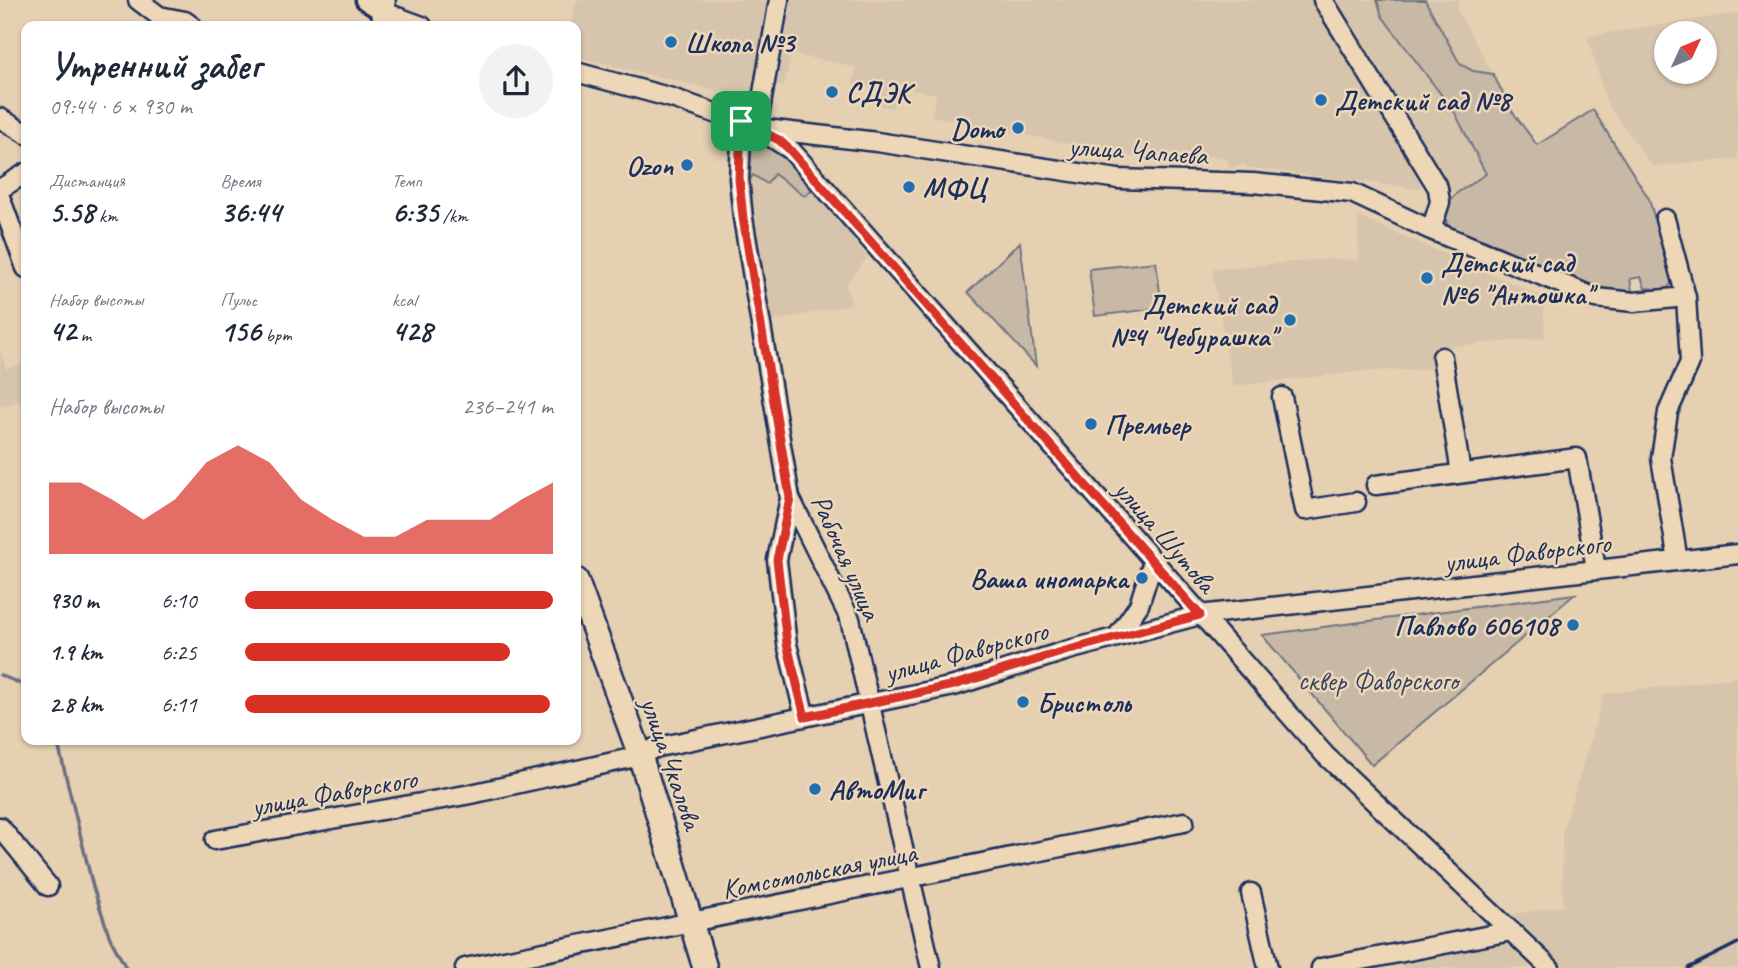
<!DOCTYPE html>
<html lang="ru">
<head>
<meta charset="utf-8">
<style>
  :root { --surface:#fff; --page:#f2f2f3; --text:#1f2937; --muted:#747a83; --accent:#d93025 }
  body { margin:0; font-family:Caveat,sans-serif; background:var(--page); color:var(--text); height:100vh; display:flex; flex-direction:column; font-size:26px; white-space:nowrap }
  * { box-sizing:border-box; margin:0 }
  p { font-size:23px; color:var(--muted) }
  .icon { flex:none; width:38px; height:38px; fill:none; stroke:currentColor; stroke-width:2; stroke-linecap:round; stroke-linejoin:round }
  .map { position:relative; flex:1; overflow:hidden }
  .details { position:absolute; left:21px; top:21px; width:560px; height:724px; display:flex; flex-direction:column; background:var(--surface); border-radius:14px; box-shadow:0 2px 5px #0004 }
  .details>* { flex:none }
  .needle { width:46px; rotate:46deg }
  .tools { position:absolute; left:1654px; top:21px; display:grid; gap:14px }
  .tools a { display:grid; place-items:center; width:63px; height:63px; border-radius:50%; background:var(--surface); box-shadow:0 2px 5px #0004; font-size:35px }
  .pin { position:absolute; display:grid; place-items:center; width:60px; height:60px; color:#fff; margin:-30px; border-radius:14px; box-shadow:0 4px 10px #0006 }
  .round { display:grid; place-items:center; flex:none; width:74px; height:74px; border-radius:37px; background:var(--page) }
  .summary { display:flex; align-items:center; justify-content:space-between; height:119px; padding:0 28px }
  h1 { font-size:38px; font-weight:600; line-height:52px }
  .stats { display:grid; grid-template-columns:repeat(3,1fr); gap:10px; height:119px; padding:7px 28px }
  .stats div { display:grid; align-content:center }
  .stats b { font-size:30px; font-weight:600 }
  .stats small { font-size:19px; font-weight:400 }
  .stats p { font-size:19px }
  .chart { height:196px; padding:14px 28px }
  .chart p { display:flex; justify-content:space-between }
  .chart svg { width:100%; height:126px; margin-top:7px; fill:var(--accent); opacity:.7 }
  ul { padding:0 28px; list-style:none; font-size:23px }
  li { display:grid; grid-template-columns:112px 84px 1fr; align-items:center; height:52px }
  li i { height:18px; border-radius:9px; background:var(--accent) }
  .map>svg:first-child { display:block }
  .built { fill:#d6c4ac; fill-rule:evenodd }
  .green { fill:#c7b9a6; stroke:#717482; stroke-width:2 }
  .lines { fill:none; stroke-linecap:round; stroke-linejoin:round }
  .stream { stroke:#6b6f80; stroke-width:3.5 }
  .minor-casing { stroke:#1b2f5e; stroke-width:23 }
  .major-casing { stroke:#1b2f5e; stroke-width:28 }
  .minor { stroke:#edd7b6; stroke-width:18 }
  .major { stroke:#edd7b6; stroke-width:23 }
  .rail { stroke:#1b2f5e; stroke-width:3.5 }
  .route-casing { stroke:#fff; stroke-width:14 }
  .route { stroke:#d93025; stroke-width:9 }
  .poi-dot { fill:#1f6fb2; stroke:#edd7b6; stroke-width:2.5 }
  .labels { text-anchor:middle; stroke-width:5; stroke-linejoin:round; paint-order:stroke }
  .poi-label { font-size:28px; font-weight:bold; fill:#1b2f5e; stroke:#edd7b6; text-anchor:start }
  .street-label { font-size:28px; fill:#1b2f5e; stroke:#edd7b6 }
  .park-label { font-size:28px; fill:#354469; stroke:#edd7b6 }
</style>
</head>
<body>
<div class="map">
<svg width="1738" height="968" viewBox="0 0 1738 968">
  <rect width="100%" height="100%" fill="#e5d0b2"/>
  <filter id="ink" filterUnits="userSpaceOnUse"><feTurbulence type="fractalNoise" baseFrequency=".0143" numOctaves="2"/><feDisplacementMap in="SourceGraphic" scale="14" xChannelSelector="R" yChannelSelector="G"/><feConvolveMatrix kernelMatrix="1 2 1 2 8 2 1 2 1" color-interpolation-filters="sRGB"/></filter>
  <g filter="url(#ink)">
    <!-- built -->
    <path class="built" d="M 577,0 L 772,0 L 758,90 L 752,99 L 576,57 L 576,26 L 570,26 Z
      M 790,0 L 1315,0 L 1331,31 L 1424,177 L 1419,189 L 1246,167 L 1246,164 L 1229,168 L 1227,158 L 1151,152 L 1149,160 L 932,116 L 936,94 L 898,87 L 893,108 L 873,105 L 876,89 L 853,84 L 856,67 L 791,54 L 784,87 L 776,86 Z
      M 1327,0 L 1377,0 L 1382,16 L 1455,113 L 1486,175 L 1457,193 L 1443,192 Z
      M 1425,0 L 1459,0 L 1457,10 L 1493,74 L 1473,71 L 1460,64 Z
      M 1738,13 L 1738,159 L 1652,166 L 1607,103 L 1587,36 ZM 1666,33 L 1704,33 L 1704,72 L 1666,72 Z
      M 778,149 L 804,176 L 868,257 L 846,284 L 851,304 L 768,323 L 742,179 Z
      M 1358,216 L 1543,297 L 1545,338 L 1432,348 L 1436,369 L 1366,371 L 1233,386 L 1212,269 L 1329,259 L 1359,260 Z
      M 0,349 L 6,369 L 26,363 L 26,399 L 0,407 Z
      M 1738,677 L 1738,968 L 1559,968 L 1508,915 L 1563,906 L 1562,834 L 1604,694 Z
      M 1499,937 L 1531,968 L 1402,968 L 1399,959 Z"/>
    <!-- green -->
    <path class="green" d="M 1377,0 L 1425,0 L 1460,64 L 1473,71 L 1493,74 L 1512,111 L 1537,145 L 1593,110 L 1649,199 L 1673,281 L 1666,290 L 1645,288 L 1641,277 L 1630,279 L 1632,291 C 1579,301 1529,255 1481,239 C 1471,236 1459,235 1449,233 L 1444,206 L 1457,193 L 1486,174 L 1455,113 L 1382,16 Z
      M 746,132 L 778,149 L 814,188 L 805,196 L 774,174 L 767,184 L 753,175 L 750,180 L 743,179 Z
      M 1020,242 L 1036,366 L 968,292 Z
      M 1156,262 L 1162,308 L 1095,316 L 1089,269 Z
      M 1575,594 L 1372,765 L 1262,635 Z"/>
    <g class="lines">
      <!-- stream -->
      <path class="stream" d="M 0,675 L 26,686
        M 57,740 L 93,887 L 110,938 L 126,968"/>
      <!-- minor casing -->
      <g class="minor-casing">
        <path id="minor" d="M 138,0 L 159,16 L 185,21 L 192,26
          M 365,0 L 384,12 L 422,26
          M 1323,0 L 1438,188 L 1440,202 L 1431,230
          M 576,72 L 672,98 L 757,128 L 877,142 L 1118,179 L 1253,183 L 1352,193 L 1431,230 L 1596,298 L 1634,302 L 1686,297
          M 0,118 L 26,134
          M 742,121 L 739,179 L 743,218 L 790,498 L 850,619 L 931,968
          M 757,128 L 791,150 L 1325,755 L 1550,968
          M 757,128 L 779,0
          M 0,189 L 26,173
          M 0,197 L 26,268
          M 1665,219 L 1686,297 L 1690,362 L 1668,412 L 1661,458 L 1678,561
          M 1442,357 L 1461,473
          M 1282,397 L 1305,510 L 1356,502
          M 1376,485 L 1577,458 L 1596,569
          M 790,498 L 777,560 L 787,644 L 805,717
          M 1117,637 L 1139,605 L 1153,561
          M 0,827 L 48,886
          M 215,840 L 471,794 L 631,758 L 658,747 L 954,686 L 1065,651 L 1200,615 L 1738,554
          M 1251,893 L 1268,968
          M 465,968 L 1184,822
          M 1321,968 L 1511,931"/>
      </g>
      <!-- major casing -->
      <g class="major-casing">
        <path id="major" d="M 383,0 L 385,26
          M 576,580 L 639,752 L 705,968"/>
      </g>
      <!-- minor -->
      <use href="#minor" class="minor"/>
      <!-- major -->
      <use href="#major" class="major"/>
      <!-- rail -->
      <path class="rail" d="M 1688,968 L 1738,943"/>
    </g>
  </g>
  <g class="lines" filter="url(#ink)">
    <!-- route casing -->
    <g class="route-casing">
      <path id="route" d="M 741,121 L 779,140 L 790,150 L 1200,615 L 1065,651 L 954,685 L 805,717 L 787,644 L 777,560 L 790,498 L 743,218 L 739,179 Z"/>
    </g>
    <!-- route -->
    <use href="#route" class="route"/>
  </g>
  <!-- markers -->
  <g class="poi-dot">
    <circle cx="671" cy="42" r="7"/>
    <circle cx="832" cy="92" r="7"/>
    <circle cx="1321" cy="100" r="7"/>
    <circle cx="1018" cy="128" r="7"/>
    <circle cx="687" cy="165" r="7"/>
    <circle cx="909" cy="187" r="7"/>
    <circle cx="1427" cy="278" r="7"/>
    <circle cx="1290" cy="320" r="7"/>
    <circle cx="1091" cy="424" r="7"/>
    <circle cx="1142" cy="578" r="7"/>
    <circle cx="1573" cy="625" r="7"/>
    <circle cx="1023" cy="702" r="7"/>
    <circle cx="815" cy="789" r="7"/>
  </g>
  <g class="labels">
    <!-- poi labels -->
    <g class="poi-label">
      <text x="685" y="52">Школа №3</text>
      <text x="846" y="102">СДЭК</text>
      <text x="1335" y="110">Детский сад №8</text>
      <text x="1004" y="138" text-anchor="end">Domo</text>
      <text x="673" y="175" text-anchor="end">Ozon</text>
      <text x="923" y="197">МФЦ</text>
      <text x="1441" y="272">Детский сад<tspan x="1441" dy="32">№6 "Антошка"</tspan></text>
      <text x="1276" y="314" text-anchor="end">Детский сад<tspan x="1276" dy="32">№4 "Чебурашка"</tspan></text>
      <text x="1105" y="434">Премьер</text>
      <text x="1128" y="588" text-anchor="end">Ваша иномарка</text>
      <text x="1559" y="635" text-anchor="end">Павлово 606108</text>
      <text x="1037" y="712">Бристоль</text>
      <text x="829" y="799">АвтоМиг</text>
    </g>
    <!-- street labels -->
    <g class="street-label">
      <text transform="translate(1138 150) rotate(4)" y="10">улица Чапаева</text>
      <text transform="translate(1166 536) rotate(49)" y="10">улица Шутова</text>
      <text transform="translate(1527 552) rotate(-7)" y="10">улица Фаворского</text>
      <text transform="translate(847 557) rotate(66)" y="10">Рабочая улица</text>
      <text transform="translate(966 651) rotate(-15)" y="10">улица Фаворского</text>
      <text transform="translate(672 763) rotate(71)" y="10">улица Чкалова</text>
      <text transform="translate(334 792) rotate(-10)" y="10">улица Фаворского</text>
      <text transform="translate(819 870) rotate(-11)" y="10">Комсомольская улица</text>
    </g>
    <!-- park labels -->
    <g class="park-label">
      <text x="1378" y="690">сквер Фаворского</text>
    </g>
  </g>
</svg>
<div class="tools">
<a><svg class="needle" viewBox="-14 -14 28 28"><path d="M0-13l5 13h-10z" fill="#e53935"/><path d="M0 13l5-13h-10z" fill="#747a83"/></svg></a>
</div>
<div class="pin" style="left:741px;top:121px;background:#1e9e55"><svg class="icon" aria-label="arrive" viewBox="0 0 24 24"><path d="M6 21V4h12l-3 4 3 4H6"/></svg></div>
<section class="details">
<div class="summary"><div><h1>Утренний забег</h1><p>09:44 · 6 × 930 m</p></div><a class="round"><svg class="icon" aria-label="share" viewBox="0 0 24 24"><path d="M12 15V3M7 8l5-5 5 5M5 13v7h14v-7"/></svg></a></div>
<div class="stats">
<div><p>Дистанция</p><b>5.58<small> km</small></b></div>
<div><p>Время</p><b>36:44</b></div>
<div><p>Темп</p><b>6:35<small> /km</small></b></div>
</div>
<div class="stats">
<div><p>Набор высоты</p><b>42<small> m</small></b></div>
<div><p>Пульс</p><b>156<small> bpm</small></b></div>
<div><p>kcal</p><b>428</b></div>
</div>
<div class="chart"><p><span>Набор высоты</span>236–241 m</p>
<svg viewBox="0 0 160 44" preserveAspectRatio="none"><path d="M0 44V19L10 19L20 25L30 32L40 25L50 12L60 6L70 12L80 25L90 32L100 38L110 38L120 32L130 32L140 32L150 25L160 19V44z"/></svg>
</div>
<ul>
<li><b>930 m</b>6:10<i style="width:100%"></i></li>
<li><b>1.9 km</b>6:25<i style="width:86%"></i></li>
<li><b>2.8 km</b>6:11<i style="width:99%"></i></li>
</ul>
</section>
</div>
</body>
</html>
